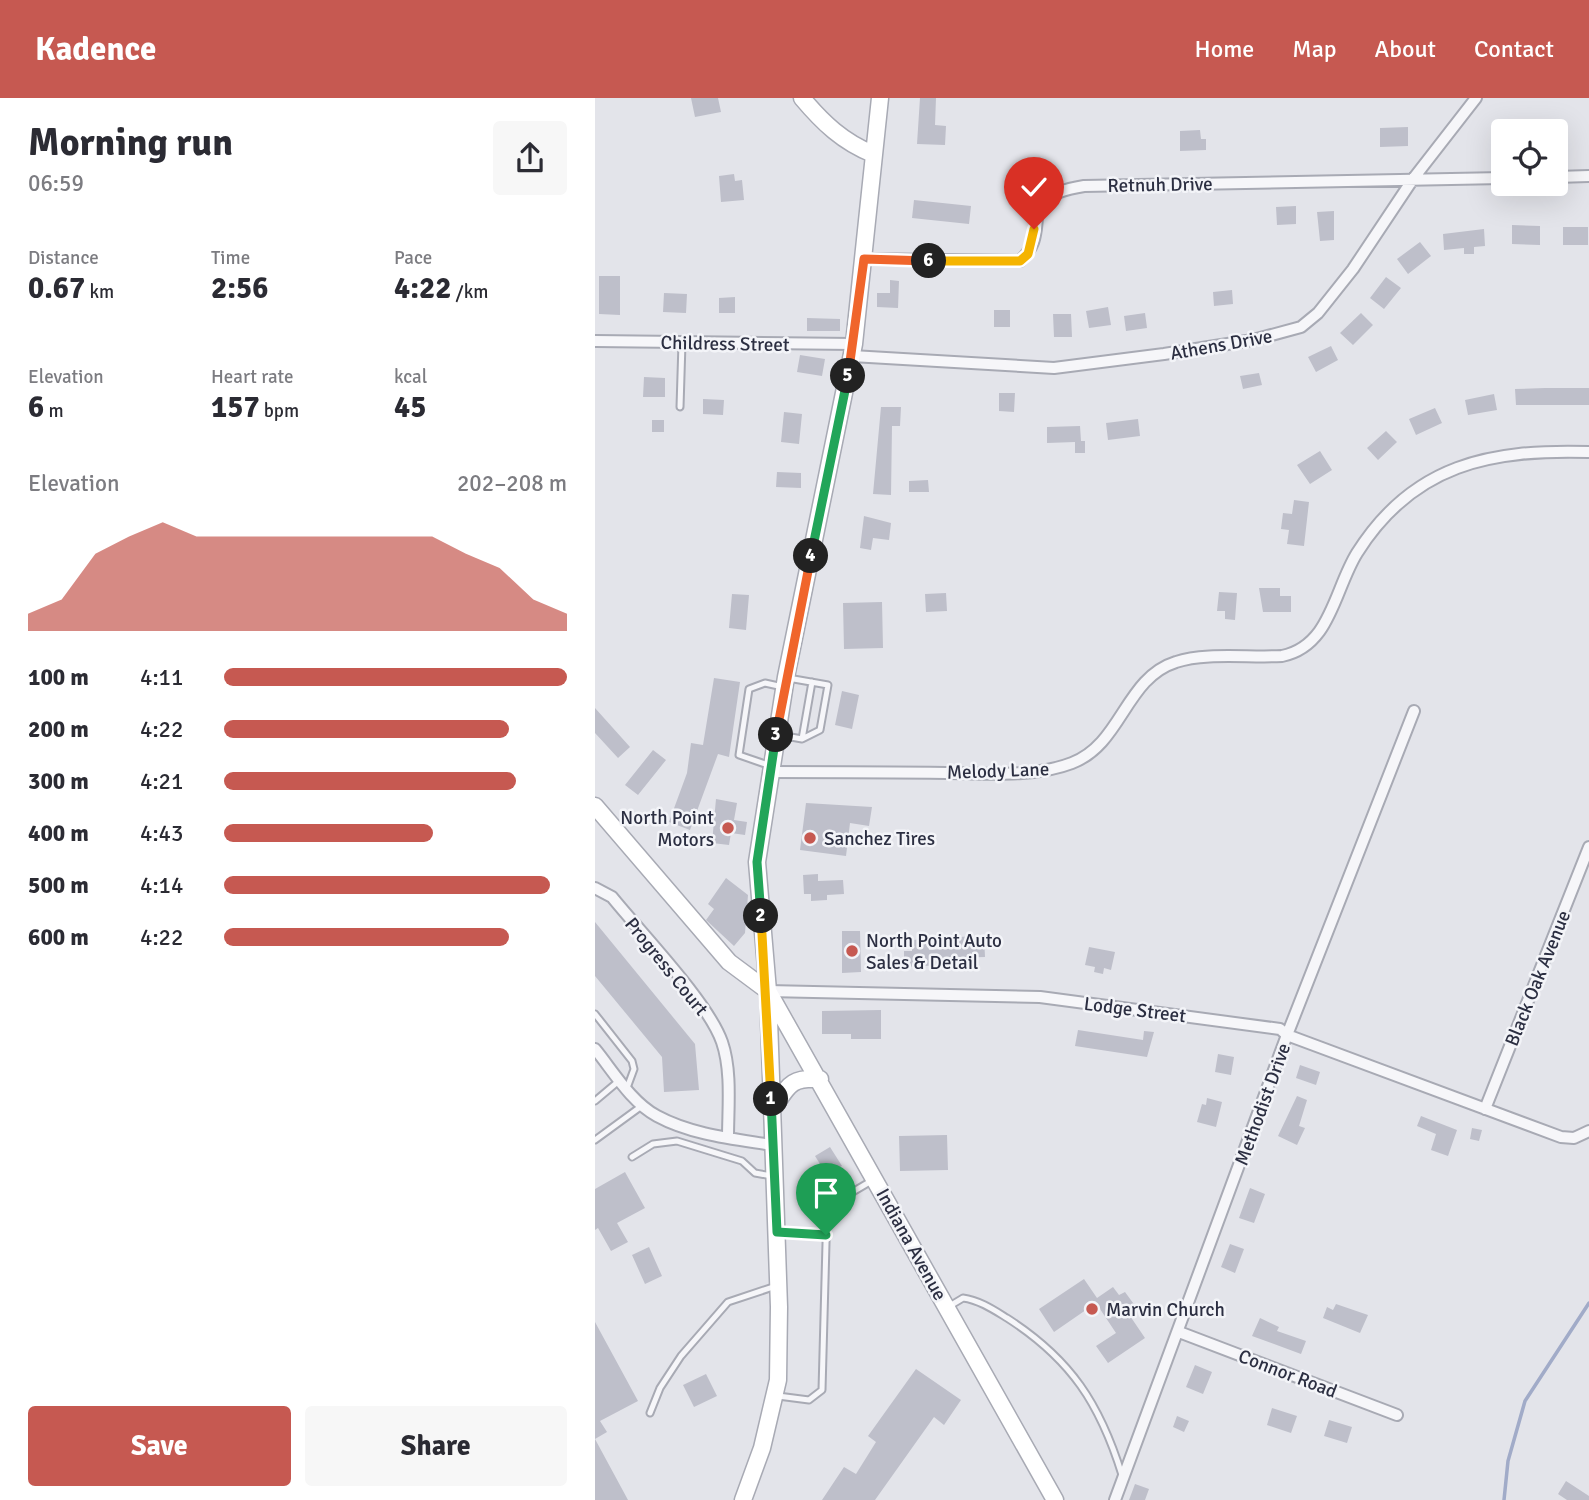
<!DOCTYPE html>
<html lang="en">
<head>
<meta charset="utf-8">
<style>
  :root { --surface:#fff; --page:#f7f7f7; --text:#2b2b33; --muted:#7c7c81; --accent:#c65951 }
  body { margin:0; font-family:Signika,sans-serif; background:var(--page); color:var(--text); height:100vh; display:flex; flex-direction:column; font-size:26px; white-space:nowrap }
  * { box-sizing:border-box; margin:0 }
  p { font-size:23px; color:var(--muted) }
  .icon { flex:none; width:38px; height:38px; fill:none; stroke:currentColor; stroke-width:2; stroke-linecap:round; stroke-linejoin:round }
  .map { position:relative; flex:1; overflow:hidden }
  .side { display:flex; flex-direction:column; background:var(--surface); width:595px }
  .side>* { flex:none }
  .tools { position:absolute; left:896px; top:21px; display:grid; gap:14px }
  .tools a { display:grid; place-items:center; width:77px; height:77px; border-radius:7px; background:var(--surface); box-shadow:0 7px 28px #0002; font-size:35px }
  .pin { position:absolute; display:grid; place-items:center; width:60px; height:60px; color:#fff; margin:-72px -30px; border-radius:50% 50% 50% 0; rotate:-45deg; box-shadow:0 0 7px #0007 }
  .pin .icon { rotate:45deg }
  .km { position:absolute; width:35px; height:35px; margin:-18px; border-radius:50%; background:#222; color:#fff; font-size:19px; line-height:35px; text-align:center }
  .round { display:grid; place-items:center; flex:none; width:74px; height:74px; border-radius:7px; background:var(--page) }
  .summary { display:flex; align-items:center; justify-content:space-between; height:119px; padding:0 28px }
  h1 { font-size:38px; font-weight:800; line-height:52px }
  .metrics { display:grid; grid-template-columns:repeat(3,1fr); gap:10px; height:119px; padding:7px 28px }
  .metrics div { display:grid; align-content:center }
  .metrics b { font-size:30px; font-weight:800 }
  .metrics small { font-size:19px; font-weight:400 }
  .metrics p { font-size:19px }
  .chart { height:196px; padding:14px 28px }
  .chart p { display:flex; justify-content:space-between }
  .chart svg { width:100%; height:126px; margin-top:7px; fill:var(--accent); opacity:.7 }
  .button { display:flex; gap:14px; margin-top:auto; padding:14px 28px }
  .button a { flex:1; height:80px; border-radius:7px; background:var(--accent); color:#fff; font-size:28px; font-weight:800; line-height:80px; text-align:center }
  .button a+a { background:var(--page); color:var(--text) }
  ul { padding:0 28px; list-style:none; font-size:23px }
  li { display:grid; grid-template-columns:112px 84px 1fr; align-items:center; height:52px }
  li i { height:18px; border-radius:9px; background:var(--accent) }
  header { display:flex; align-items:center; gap:42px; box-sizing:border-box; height:98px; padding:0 35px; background:var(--accent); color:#fff }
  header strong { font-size:33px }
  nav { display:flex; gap:38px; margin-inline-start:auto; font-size:24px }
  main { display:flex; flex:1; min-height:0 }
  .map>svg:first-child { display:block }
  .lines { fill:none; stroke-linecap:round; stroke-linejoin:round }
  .stream { stroke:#a1abc8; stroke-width:3.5 }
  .building { fill:#bebfca }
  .lane-casing { stroke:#a8aab4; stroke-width:9 }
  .street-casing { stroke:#a8aab4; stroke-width:14 }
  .secondary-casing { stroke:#a8aab4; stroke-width:19 }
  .lane { stroke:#f6f6f9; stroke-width:5 }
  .street { stroke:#f6f6f9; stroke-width:10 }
  .secondary { stroke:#fff; stroke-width:16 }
  .split-1-casing { stroke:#fff; stroke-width:14 }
  .split-2-casing { stroke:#fff; stroke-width:14 }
  .split-3-casing { stroke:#fff; stroke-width:14 }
  .split-4-casing { stroke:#fff; stroke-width:14 }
  .split-5-casing { stroke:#fff; stroke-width:14 }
  .split-6-casing { stroke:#fff; stroke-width:14 }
  .split-7-casing { stroke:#fff; stroke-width:14 }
  .split-1 { stroke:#22a559; stroke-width:9 }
  .split-2 { stroke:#f5b400; stroke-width:9 }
  .split-3 { stroke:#22a559; stroke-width:9 }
  .split-4 { stroke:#f0652b; stroke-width:9 }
  .split-5 { stroke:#22a559; stroke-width:9 }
  .split-6 { stroke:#f0652b; stroke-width:9 }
  .split-7 { stroke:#f5b400; stroke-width:9 }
  .poi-dot { fill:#c65951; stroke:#f3f4f8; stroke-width:2.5 }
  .labels { text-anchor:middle; stroke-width:5; stroke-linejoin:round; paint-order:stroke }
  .street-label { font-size:19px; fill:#2c2f42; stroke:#f3f4f8 }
  .poi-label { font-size:19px; fill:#2c2f42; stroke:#f3f4f8; text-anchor:start }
</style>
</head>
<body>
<header>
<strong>Kadence</strong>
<nav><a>Home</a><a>Map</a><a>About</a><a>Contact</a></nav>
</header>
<main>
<section class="side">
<div class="summary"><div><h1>Morning run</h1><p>06:59</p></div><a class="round"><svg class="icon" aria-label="share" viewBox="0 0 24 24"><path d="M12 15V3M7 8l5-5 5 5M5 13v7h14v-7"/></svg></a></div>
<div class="metrics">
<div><p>Distance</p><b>0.67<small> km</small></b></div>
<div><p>Time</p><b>2:56</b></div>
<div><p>Pace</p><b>4:22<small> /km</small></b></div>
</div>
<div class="metrics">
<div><p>Elevation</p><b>6<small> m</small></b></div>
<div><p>Heart rate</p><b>157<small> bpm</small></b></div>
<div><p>kcal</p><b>45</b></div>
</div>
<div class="chart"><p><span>Elevation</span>202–208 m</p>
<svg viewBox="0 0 160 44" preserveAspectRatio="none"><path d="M0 44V38L10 33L20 17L30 11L40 6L50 11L60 11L70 11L80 11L90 11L100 11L110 11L120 11L130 17L140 22L150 33L160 38V44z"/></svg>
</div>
<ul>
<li><b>100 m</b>4:11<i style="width:100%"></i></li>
<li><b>200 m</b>4:22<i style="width:83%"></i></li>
<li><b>300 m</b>4:21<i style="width:85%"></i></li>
<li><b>400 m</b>4:43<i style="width:61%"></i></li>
<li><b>500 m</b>4:14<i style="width:95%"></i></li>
<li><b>600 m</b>4:22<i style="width:83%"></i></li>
</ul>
<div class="button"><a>Save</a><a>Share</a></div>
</section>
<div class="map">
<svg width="994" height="1402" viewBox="0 0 994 1402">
  <rect width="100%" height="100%" fill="#e3e4ea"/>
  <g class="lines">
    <!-- stream -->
    <path class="stream" d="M 909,1402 L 913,1363 L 930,1303 L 994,1205"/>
  </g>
  <!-- building -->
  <path class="building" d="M 96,0 L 123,0 L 126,14 L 100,19 Z
    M 325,0 L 341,0 L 340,27 L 351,28 L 350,47 L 322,46 Z
    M 813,29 L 813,48 L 785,49 L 785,30 Z
    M 605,32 L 606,41 L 611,41 L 611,52 L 585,53 L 585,33 Z
    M 139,76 L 140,83 L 147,82 L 149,102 L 126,104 L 124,78 Z
    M 319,102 L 376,108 L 374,126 L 317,120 Z
    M 701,108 L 701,126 L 682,127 L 681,109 Z
    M 739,113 L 739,142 L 725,143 L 722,114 Z
    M 917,127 L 945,128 L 945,147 L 917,146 Z
    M 968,129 L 993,129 L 993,147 L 968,147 Z
    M 889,131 L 890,148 L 879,149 L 879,156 L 869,156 L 869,150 L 849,152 L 848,136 Z
    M 825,144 L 836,158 L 813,176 L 802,161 Z
    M 4,178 L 25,178 L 25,217 L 4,216 Z
    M 791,179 L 806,190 L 789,211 L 775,200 Z
    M 295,182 L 304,183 L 303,210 L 282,209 L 282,195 L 295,195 Z
    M 637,192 L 638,206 L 619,208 L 618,194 Z
    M 69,195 L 92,196 L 91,215 L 68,214 Z
    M 140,199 L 140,215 L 124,215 L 124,200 Z
    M 513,209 L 516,227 L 494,230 L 491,213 Z
    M 399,212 L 415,212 L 415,229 L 399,229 Z
    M 550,215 L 552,230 L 531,233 L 529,218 Z
    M 766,215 L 778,227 L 758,247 L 745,235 Z
    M 458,216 L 476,216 L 477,239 L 459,239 Z
    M 212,220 L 245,221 L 245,233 L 212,233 Z
    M 736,248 L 743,262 L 721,274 L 713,259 Z
    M 205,257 L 230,261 L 227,278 L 202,274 Z
    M 664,275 L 667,287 L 648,291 L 645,278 Z
    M 49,279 L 70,280 L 70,299 L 48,299 Z
    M 950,290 L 994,290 L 994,307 L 921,307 L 920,291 Z
    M 404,295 L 420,295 L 419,314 L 404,313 Z
    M 899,296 L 902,312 L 873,317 L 870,302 Z
    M 108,301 L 129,302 L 128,317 L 108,316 Z
    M 286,309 L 306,309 L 305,328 L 297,328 L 296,397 L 278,396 Z
    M 840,310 L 847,325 L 821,337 L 814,321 Z
    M 189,314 L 207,316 L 204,346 L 186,344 Z
    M 543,321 L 545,338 L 513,342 L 511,325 Z
    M 57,322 L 69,322 L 69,334 L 57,334 Z
    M 485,328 L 486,343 L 490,343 L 490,355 L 480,355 L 480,344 L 452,345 L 452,329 Z
    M 791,333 L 802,344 L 783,362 L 772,350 Z
    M 725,353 L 737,372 L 715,386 L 702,367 Z
    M 182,374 L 206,375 L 206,390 L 181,389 Z
    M 333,382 L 334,394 L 314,394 L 314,383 Z
    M 699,402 L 714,404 L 709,448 L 692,446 L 694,432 L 686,431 L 688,415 L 697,416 Z
    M 269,418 L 296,425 L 294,442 L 278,440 L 276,452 L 265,450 Z
    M 664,490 L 685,490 L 685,498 L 696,498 L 696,514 L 668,514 Z
    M 624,494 L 642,495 L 640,522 L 630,521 L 630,513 L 622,513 Z
    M 351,495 L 352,513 L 331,514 L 330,496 Z
    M 137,496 L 154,497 L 151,532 L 134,530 Z
    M 287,504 L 288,550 L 249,551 L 248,505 Z
    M 119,580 L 145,584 L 134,659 L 123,656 L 95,732 L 74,724 L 92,675 L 96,645 L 108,647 Z
    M 247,593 L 264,597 L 257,631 L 240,627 Z
    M 0,610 L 35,649 L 23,660 L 0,635 Z
    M 58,652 L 71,662 L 43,697 L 30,687 Z
    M 121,701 L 142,705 L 139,722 L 152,724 L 150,737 L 136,735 L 134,747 L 117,745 Z
    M 211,705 L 277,709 L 274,728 L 255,725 L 251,758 L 205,752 Z
    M 223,776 L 223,783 L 248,782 L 249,796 L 232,797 L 232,802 L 216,803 L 216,796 L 209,796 L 208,777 Z
    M 131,780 L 153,797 L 150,835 L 139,848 L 111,822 L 119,811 L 113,806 Z
    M 0,824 L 100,946 L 104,992 L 69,994 L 67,959 L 0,878 Z
    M 247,833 L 265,833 L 266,874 L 247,875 Z
    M 389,838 L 390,859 L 348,860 L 348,867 L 309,869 L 309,853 L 317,853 L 317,842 L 333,841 L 334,852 L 361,850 L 361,839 Z
    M 494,849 L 520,854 L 516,872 L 509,870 L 508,876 L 499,874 L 500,869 L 490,867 Z
    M 286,912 L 286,941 L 256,941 L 256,936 L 227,936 L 227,913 Z
    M 483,932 L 548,942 L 549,933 L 559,934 L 552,959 L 480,948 Z
    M 623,956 L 639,959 L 636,977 L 620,974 Z
    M 705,967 L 725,974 L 721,987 L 701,980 Z
    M 702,998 L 712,1002 L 704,1028 L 710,1030 L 702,1047 L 683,1038 Z
    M 612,1000 L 627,1004 L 621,1029 L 602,1024 L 607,1006 L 611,1007 Z
    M 826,1018 L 862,1032 L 853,1058 L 836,1052 L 841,1036 L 822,1028 Z
    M 877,1030 L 887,1032 L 884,1043 L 875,1041 Z
    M 352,1037 L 353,1072 L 305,1073 L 304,1038 Z
    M 235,1049 L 247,1068 L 232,1077 L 220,1058 Z
    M 30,1074 L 50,1110 L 22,1125 L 33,1144 L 16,1153 L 3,1130 L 0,1132 L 0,1091 Z
    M 655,1090 L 670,1096 L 659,1125 L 644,1120 Z
    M 635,1146 L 649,1151 L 640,1175 L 626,1169 Z
    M 54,1149 L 67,1178 L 50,1186 L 37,1157 Z
    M 489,1181 L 502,1200 L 518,1189 L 524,1197 L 530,1194 L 541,1209 L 533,1215 L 550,1240 L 513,1265 L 501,1248 L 521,1235 L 501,1205 L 459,1234 L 444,1211 Z
    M 741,1206 L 773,1217 L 765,1235 L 728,1220 L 732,1209 L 738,1212 Z
    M 665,1220 L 684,1229 L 682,1233 L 711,1243 L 706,1256 L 657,1238 Z
    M 0,1224 L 43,1303 L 5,1323 L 12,1334 L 0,1341 L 33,1402 L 0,1402 Z
    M 600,1267 L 617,1274 L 608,1296 L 591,1289 Z
    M 321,1271 L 366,1302 L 349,1327 L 339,1319 L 280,1402 L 227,1402 L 249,1369 L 261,1376 L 281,1344 L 273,1338 Z
    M 111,1276 L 122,1298 L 99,1309 L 88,1287 Z
    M 677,1310 L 702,1318 L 696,1335 L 672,1327 Z
    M 582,1318 L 594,1323 L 589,1334 L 578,1329 Z
    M 734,1322 L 757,1329 L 752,1345 L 729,1338 Z
    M 971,1383 L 994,1398 L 994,1402 L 972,1402 L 963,1396 Z
    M 540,1386 L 554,1391 L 550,1402 L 534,1402 Z"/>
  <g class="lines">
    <!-- lane casing -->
    <g class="lane-casing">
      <path id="lane" d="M 85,309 L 87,245
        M 185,637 L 207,641 L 225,632 L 233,587 L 193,580
        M 207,641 L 217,584
        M 173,667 L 144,657 L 154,591 L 170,585 L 188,589
        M 0,916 L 37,963 L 39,971 L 32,990
        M 0,1003 L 25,982
        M 0,1042 L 48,1007
        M 37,1059 L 58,1046 L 82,1043 L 147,1063 L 160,1075 L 177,1078
        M 185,1134 L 231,1137
        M 353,1209 L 368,1200 C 384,1202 399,1212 412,1220 C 476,1261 505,1306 527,1377
        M 183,1298 L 214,1302 L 227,1292 L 232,1109 L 278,1082
        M 55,1315 L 65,1290 L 86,1258 L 133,1204 L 181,1188"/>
    </g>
    <!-- street casing -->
    <g class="street-casing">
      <path id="street" d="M 961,79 L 994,78
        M 269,161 L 425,163 C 461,130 414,100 489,88 L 908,80
        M 0,243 L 259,246
        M 257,258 L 459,270 L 569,256 L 658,242 L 706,229 L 723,215 L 758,171 L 818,81 L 881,0
        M 175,674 C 234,674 292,674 351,675 C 392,675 438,680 477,665 C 527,646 530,580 581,564 C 610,554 655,560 687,558 C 736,548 739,492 762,455 C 818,366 896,351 994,354
        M 0,790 L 17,799 C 46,835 113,904 127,944 C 137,973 133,1010 133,1040
        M 173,893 L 445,899 L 685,931 L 692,937 L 966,1039 L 979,1040 L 994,1033
        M 0,951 C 18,973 36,1004 62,1018 C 97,1037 140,1041 177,1047
        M 890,1011 L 994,749
        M 584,1234 L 802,1317
        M 520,1402 L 692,937 L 819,613"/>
    </g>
    <!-- secondary casing -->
    <g class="secondary-casing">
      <path id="secondary" d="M 207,0 C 228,25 248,44 278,56
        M 0,708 L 134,864 L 173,893 L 460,1402
        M 177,1012 C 193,989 194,979 225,981
        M 148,1402 L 167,1350 L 183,1282 L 184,1209 L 173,893 L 162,764 L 191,579 L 259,246 L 285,0"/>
    </g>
    <!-- lane -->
    <use href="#lane" class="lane"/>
    <!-- street -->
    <use href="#street" class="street"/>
    <!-- secondary -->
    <use href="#secondary" class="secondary"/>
  </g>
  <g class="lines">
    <!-- split-1 casing -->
    <g class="split-1-casing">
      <path id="split-1" d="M 176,1001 L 182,1134 L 231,1137"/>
    </g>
    <!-- split-2 casing -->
    <g class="split-2-casing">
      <path id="split-2" d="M 166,818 L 176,1001"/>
    </g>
    <!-- split-3 casing -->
    <g class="split-3-casing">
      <path id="split-3" d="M 166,818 L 162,764 L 181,637"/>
    </g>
    <!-- split-4 casing -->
    <g class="split-4-casing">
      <path id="split-4" d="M 181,637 L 216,458"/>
    </g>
    <!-- split-5 casing -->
    <g class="split-5-casing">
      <path id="split-5" d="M 216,458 L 253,278"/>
    </g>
    <!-- split-6 casing -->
    <g class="split-6-casing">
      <path id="split-6" d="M 253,278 L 269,161 L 334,163"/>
    </g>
    <!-- split-7 casing -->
    <g class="split-7-casing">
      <path id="split-7" d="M 334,163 L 425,163 L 433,156 L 439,131"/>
    </g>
    <!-- split-1 -->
    <use href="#split-1" class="split-1"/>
    <!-- split-2 -->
    <use href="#split-2" class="split-2"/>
    <!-- split-3 -->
    <use href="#split-3" class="split-3"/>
    <!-- split-4 -->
    <use href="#split-4" class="split-4"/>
    <!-- split-5 -->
    <use href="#split-5" class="split-5"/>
    <!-- split-6 -->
    <use href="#split-6" class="split-6"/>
    <!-- split-7 -->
    <use href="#split-7" class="split-7"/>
  </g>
  <!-- markers -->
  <g class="poi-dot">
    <circle cx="133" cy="730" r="7"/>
    <circle cx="215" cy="740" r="7"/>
    <circle cx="257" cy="853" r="7"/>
    <circle cx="497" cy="1211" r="7"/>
  </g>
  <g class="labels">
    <!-- street labels -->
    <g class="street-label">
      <text transform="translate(565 86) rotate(-1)" y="7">Retnuh Drive</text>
      <text transform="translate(130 245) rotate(1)" y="7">Childress Street</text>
      <text transform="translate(626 246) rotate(-10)" y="7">Athens Drive</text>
      <text transform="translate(403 672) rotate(-2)" y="7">Melody Lane</text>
      <text transform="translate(72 868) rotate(51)" y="7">Progress Court</text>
      <text transform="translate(942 880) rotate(-68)" y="7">Black Oak Avenue</text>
      <text transform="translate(540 911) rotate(7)" y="7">Lodge Street</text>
      <text transform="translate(667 1006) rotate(-70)" y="7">Methodist Drive</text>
      <text transform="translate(317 1146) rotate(61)" y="7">Indiana Avenue</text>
      <text transform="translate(693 1275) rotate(21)" y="7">Connor Road</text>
    </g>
    <!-- poi labels -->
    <g class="poi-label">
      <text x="119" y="726" text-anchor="end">North Point<tspan x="119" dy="22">Motors</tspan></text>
      <text x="229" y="747">Sanchez Tires</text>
      <text x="271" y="849">North Point Auto<tspan x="271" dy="22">Sales &amp; Detail</tspan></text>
      <text x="511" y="1218">Marvin Church</text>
    </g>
  </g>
</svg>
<div class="tools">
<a><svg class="icon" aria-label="locate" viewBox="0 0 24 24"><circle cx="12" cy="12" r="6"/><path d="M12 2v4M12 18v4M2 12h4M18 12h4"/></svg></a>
</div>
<div class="pin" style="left:231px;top:1137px;background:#1e9e55"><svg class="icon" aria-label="arrive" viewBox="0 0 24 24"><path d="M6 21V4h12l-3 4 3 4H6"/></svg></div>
<div class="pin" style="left:439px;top:131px;background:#d93025"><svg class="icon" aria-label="check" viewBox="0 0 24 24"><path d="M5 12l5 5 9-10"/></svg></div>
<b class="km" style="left:176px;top:1001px">1</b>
<b class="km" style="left:166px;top:818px">2</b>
<b class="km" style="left:181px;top:637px">3</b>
<b class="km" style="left:216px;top:458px">4</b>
<b class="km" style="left:253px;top:278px">5</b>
<b class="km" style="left:334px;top:163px">6</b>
</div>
</main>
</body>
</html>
